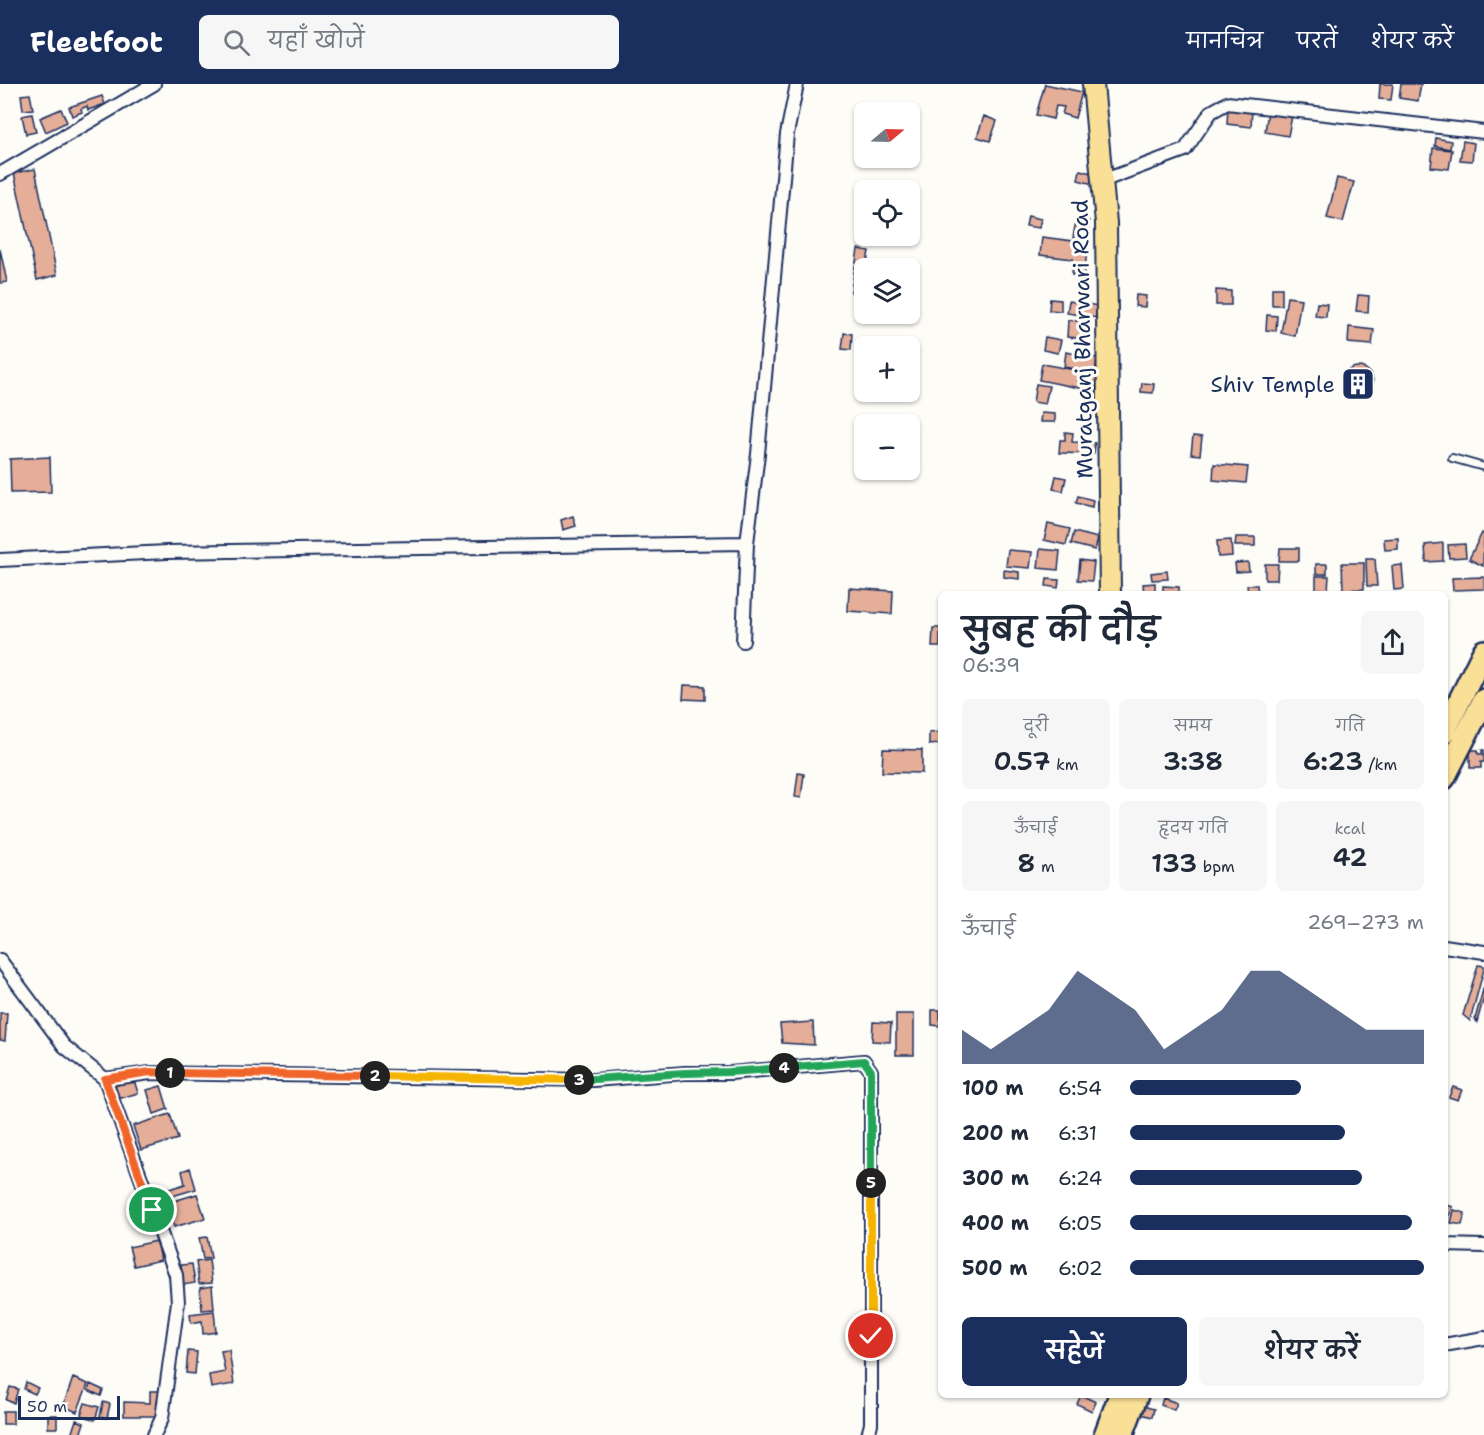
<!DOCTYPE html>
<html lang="hi">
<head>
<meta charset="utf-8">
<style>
  :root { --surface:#fff; --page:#f6f6f7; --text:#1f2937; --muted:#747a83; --accent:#1b2f5e }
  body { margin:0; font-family:"Shantell Sans","Playpen Sans Deva",sans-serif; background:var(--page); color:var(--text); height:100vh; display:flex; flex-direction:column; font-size:22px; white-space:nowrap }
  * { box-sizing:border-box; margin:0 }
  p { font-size:20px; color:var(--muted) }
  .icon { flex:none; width:33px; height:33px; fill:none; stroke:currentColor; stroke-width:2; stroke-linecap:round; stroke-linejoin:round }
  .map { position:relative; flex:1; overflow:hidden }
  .side { position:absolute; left:938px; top:507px; width:510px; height:807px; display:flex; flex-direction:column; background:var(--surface); border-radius:9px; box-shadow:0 2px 4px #0004 }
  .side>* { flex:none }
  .needle { width:39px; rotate:71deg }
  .controls { position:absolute; left:854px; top:18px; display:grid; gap:12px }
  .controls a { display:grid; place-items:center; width:66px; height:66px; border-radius:9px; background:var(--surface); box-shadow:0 2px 4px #0004; font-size:30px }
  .scale { position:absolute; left:18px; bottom:15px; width:102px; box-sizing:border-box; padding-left:6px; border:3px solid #1b2f5e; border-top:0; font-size:16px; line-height:21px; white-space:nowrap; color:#1b2f5e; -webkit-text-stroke:4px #fdfcf7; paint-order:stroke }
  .pin { position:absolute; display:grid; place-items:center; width:51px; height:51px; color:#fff; margin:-26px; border:3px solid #fff; border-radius:50%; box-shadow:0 2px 6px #0007 }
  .km { position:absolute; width:30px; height:30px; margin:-15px; border-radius:50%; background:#222; color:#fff; font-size:16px; line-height:30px; text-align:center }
  .round { display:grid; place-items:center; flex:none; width:63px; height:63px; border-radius:9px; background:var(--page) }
  .overview { display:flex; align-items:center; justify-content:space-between; height:102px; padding:0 24px }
  h1 { font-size:33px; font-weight:600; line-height:45px }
  .figures { display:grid; grid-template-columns:repeat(3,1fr); gap:9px; height:102px; padding:6px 24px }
  .figures div { display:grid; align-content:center; border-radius:9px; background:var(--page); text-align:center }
  .figures b { font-size:26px; font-weight:600 }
  .figures small { font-size:16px; font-weight:400 }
  .figures p { font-size:16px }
  .chart { height:168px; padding:12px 24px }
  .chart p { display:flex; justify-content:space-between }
  .chart svg { width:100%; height:108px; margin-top:6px; fill:var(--accent); opacity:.7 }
  .action { display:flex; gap:12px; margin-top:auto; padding:12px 24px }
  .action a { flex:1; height:69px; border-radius:9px; background:var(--accent); color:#fff; font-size:24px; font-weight:600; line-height:69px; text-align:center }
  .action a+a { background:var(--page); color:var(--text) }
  ul { padding:0 24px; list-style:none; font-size:20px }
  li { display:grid; grid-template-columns:96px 72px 1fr; align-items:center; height:45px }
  li i { height:15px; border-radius:8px; background:var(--accent) }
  header { display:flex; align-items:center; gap:36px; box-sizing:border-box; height:84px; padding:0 30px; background:var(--accent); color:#fff }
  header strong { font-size:28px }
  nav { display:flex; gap:33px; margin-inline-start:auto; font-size:21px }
  .search { width:420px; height:54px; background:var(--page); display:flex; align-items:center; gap:15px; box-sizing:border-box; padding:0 21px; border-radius:9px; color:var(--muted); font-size:22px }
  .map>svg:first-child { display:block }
  .building { fill:#e4ae99; stroke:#1b2f5e; stroke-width:1.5 }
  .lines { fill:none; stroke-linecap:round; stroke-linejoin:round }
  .service-casing { stroke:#1b2f5e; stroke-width:10 }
  .minor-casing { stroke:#1b2f5e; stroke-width:16 }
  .primary-casing { stroke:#1b2f5e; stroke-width:24 }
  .trunk-casing { stroke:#1b2f5e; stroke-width:26 }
  .service { stroke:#fdfcf7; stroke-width:6 }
  .minor { stroke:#fdfcf7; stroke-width:12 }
  .primary { stroke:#fadf96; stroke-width:20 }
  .trunk { stroke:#fadf96; stroke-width:21 }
  .split-1-casing { stroke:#fff; stroke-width:12 }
  .split-2-casing { stroke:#fff; stroke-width:12 }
  .split-3-casing { stroke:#fff; stroke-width:12 }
  .split-4-casing { stroke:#fff; stroke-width:12 }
  .split-5-casing { stroke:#fff; stroke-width:12 }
  .split-6-casing { stroke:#fff; stroke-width:12 }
  .split-1 { stroke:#f0652b; stroke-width:8 }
  .split-2 { stroke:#f0652b; stroke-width:8 }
  .split-3 { stroke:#f5b400; stroke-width:8 }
  .split-4 { stroke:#22a559; stroke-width:8 }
  .split-5 { stroke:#22a559; stroke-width:8 }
  .split-6 { stroke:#f5b400; stroke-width:8 }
  .labels { text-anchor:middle; stroke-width:6; stroke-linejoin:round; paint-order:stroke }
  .street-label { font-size:22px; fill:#1b2f5e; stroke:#fdfcf7 }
  .poi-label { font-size:22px; fill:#1b2f5e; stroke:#fdfcf7; text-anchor:end }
</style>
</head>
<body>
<header>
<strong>Fleetfoot</strong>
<div class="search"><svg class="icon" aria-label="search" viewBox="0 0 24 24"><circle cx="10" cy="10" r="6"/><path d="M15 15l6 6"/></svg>यहाँ खोजें</div>
<nav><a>मानचित्र</a><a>परतें</a><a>शेयर करें</a></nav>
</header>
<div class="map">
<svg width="1484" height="1351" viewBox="0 0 1484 1351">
  <rect width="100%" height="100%" fill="#fdfcf7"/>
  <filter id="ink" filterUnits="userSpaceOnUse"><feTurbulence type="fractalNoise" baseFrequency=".0167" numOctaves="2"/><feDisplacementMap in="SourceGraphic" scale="12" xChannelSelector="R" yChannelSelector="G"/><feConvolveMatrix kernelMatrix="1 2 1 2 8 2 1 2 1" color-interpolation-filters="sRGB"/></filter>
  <g filter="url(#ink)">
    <!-- building -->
    <path class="building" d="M 1045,0 L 1082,8 L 1075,34 L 1062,30 L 1064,23 L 1056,22 L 1053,35 L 1036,31 Z
      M 1380,0 L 1393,0 L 1391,16 L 1379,15 Z
      M 1401,0 L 1421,0 L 1418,17 L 1399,14 Z
      M 30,10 L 33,25 L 23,26 L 21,11 Z
      M 102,12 L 105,20 L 88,26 L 87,22 L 81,25 L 82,28 L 72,32 L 69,23 Z
      M 1228,22 L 1252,25 L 1251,43 L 1227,40 Z
      M 61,25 L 67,38 L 46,48 L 40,34 Z
      M 1268,27 L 1292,32 L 1288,52 L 1265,48 Z
      M 32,30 L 36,48 L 26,50 L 22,32 Z
      M 984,32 L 997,37 L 990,57 L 977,53 Z
      M 1436,54 L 1451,57 L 1450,65 L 1435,62 Z
      M 1463,57 L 1474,59 L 1472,77 L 1460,76 Z
      M 1433,64 L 1452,66 L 1449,85 L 1431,83 Z
      M 35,85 L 57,191 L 37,196 L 14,89 Z
      M 1080,86 L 1095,90 L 1093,100 L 1078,96 Z
      M 1337,94 L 1354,98 L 1343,138 L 1327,134 Z
      M 1028,132 L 1041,135 L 1039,144 L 1026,142 Z
      M 1076,136 L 1089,137 L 1087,155 L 1073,154 Z
      M 1042,153 L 1088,159 L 1084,192 L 1072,191 L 1073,175 L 1040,171 Z
      M 0,165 L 7,198 L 0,199 Z
      M 858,165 L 869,167 L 866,184 L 864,184 L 861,210 L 851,208 Z
      M 1272,204 L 1282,204 L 1282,221 L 1272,221 Z
      M 1216,206 L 1231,207 L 1231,221 L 1216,221 Z
      M 1136,211 L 1146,212 L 1145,223 L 1135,222 Z
      M 1358,211 L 1369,212 L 1368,228 L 1356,227 Z
      M 1287,213 L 1301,215 L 1295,252 L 1281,249 Z
      M 1050,215 L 1061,216 L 1061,227 L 1049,226 Z
      M 1069,217 L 1099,222 L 1097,234 L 1067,229 Z
      M 1317,219 L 1327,220 L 1326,233 L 1315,232 Z
      M 1267,231 L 1277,232 L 1276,247 L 1266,246 Z
      M 1068,236 L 1089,238 L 1088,255 L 1067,253 Z
      M 1349,243 L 1374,246 L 1372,261 L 1348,259 Z
      M 844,249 L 852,250 L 851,266 L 842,265 Z
      M 1045,253 L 1061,256 L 1058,269 L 1043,266 Z
      M 1066,268 L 1097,274 L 1095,288 L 1064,283 Z
      M 1042,280 L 1098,290 L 1095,307 L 1039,296 Z
      M1343 298a15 15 0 1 1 30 0a15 15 0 1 1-30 0Z
      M 1142,299 L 1154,300 L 1153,309 L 1141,308 Z
      M 1036,300 L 1049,302 L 1045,320 L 1033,318 Z
      M 1041,329 L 1055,330 L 1055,338 L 1040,338 Z
      M 1065,348 L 1073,349 L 1072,358 L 1095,359 L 1094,370 L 1059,369 L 1060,356 L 1065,356 Z
      M 1193,352 L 1202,353 L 1200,371 L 1191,370 Z
      M 50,373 L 51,408 L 11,409 L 10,375 Z
      M 1214,380 L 1248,383 L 1246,399 L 1213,396 Z
      M 1056,392 L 1066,394 L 1063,407 L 1053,405 Z
      M 1078,412 L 1093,416 L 1092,423 L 1076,419 Z
      M 573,432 L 576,442 L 563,446 L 561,436 Z
      M 1048,440 L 1070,445 L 1066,461 L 1044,456 Z
      M 1074,448 L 1098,454 L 1095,466 L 1071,460 Z
      M 1482,449 L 1484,450 L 1483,482 L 1469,475 Z
      M 1236,453 L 1255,453 L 1255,462 L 1235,462 Z
      M 1398,454 L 1398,465 L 1385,466 L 1384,455 Z
      M 1231,456 L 1232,472 L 1218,473 L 1217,457 Z
      M 1443,459 L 1443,477 L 1426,478 L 1425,461 Z
      M 1465,460 L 1466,473 L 1449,474 L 1448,461 Z
      M 1280,464 L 1299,464 L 1299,477 L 1279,477 Z
      M 1040,465 L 1060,467 L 1058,486 L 1038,484 Z
      M 1008,466 L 1032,468 L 1030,484 L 1006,482 Z
      M 1366,475 L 1375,475 L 1377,502 L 1367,502 Z
      M 1080,476 L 1094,478 L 1092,497 L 1078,496 Z
      M 1248,478 L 1249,487 L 1236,488 L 1235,479 Z
      M 1342,479 L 1364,479 L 1364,505 L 1343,506 Z
      M 1265,480 L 1278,480 L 1277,496 L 1265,496 Z
      M 1316,480 L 1327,480 L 1327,490 L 1316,490 Z
      M 1402,481 L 1404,505 L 1394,506 L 1392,482 Z
      M 1004,486 L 1019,488 L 1019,495 L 1004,493 Z
      M 1167,487 L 1168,495 L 1152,496 L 1151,489 Z
      M 1316,492 L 1329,492 L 1328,506 L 1316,505 Z
      M 1484,493 L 1484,505 L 1453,506 L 1452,494 Z
      M 1047,495 L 1059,496 L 1058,504 L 1046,502 Z
      M 1155,499 L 1155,510 L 1144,510 L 1143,500 Z
      M 1247,501 L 1257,501 L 1258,510 L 1248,510 Z
      M 1163,502 L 1179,503 L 1179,510 L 1163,510 Z
      M 849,504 L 893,507 L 892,530 L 848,527 Z
      M 933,544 L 940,544 L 940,563 L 932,563 Z
      M 684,601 L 705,602 L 705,616 L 683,615 Z
      M 940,648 L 940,660 L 929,661 L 929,649 Z
      M 883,665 L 922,666 L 922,689 L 882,688 Z
      M 1470,666 L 1478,666 L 1478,670 L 1482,670 L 1482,666 L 1484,666 L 1484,678 L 1481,678 L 1481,684 L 1470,684 Z
      M 798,689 L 804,690 L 801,714 L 795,713 Z
      M 1478,881 L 1484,882 L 1484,885 L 1470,937 L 1463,931 Z
      M 1484,902 L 1484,913 L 1477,938 L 1475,935 Z
      M 932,926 L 940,926 L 940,942 L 932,941 Z
      M 0,929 L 7,929 L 5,957 L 0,956 Z
      M 896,930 L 914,930 L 914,971 L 896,971 Z
      M 813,938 L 814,961 L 782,959 L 780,940 Z
      M 873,938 L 891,939 L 890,958 L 872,957 Z
      M 134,996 L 138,1009 L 118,1015 L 114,1002 Z
      M 161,1002 L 168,1025 L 154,1030 L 147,1006 Z
      M 1453,1003 L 1462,1006 L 1458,1016 L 1449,1013 Z
      M 170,1030 L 178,1055 L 141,1066 L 133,1042 Z
      M 190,1084 L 196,1105 L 162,1115 L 160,1108 L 185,1100 L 182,1087 Z
      M 197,1110 L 205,1134 L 174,1143 L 167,1119 Z
      M 1444,1120 L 1453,1123 L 1445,1142 L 1444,1142 Z
      M 1454,1126 L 1465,1129 L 1462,1141 L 1451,1139 Z
      M 207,1153 L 211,1174 L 203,1175 L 199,1154 Z
      M 157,1157 L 161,1176 L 134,1182 L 129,1163 Z
      M 209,1176 L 212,1199 L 199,1200 L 196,1178 Z
      M 192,1180 L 195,1199 L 183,1201 L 181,1181 Z
      M 212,1202 L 214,1225 L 202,1226 L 200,1204 Z
      M 214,1227 L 216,1248 L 203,1250 L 202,1237 L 191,1239 L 190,1230 Z
      M 229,1266 L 234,1300 L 211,1304 L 209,1291 L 225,1288 L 221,1267 Z
      M 188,1267 L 197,1268 L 195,1290 L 186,1289 Z
      M 73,1294 L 88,1300 L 77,1328 L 63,1322 Z
      M 26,1298 L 38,1304 L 35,1310 L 24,1305 Z
      M 90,1300 L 103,1306 L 101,1312 L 88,1306 Z
      M 10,1303 L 18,1305 L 14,1319 L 6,1316 Z
      M 150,1307 L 159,1307 L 158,1332 L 124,1332 L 124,1318 L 150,1319 Z
      M 1081,1311 L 1096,1318 L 1092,1327 L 1077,1320 Z
      M 1163,1314 L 1177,1319 L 1174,1326 L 1161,1321 Z
      M 103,1318 L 110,1320 L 107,1334 L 100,1333 Z
      M 85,1319 L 99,1323 L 95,1336 L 81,1331 Z
      M 1143,1322 L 1154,1325 L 1152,1333 L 1141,1330 Z
      M 3,1327 L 13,1327 L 13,1340 L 3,1340 Z
      M 48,1331 L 57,1331 L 57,1344 L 48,1344 Z
      M 76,1336 L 84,1339 L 80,1351 L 71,1351 Z"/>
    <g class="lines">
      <!-- service casing -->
      <g class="service-casing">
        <path id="service" d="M 1452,374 L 1484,383"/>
      </g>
      <!-- minor casing -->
      <g class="minor-casing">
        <path id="minor" d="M 0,90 L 154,0
          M 1102,97 L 1185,66 L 1211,28 L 1227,19 L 1484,48
          M 0,476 L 167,468 L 747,459
          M 743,557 L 747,459 L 758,370 L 787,50 L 797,0
          M 1444,862 L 1484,868
          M 0,876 L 64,962 L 105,995 L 176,1191 L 178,1218 L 162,1334 L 154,1351
          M 105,995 L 150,989 L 593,996 L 685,989 L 730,989 L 864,977 L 871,987 L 871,1340 L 868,1351
          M 1444,1161 L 1484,1162
          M 1444,1261 L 1484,1254"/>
      </g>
      <!-- primary casing -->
      <g class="primary-casing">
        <path id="primary" d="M 1093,0 L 1106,139 L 1110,510"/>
      </g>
      <!-- trunk casing -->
      <g class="trunk-casing">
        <path id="trunk" d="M 1444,648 L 1484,567
          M 1444,694 L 1484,616
          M 1105,1351 L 1120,1311
          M 1122,1351 L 1137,1311"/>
      </g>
      <!-- service -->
      <use href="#service" class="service"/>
      <!-- minor -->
      <use href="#minor" class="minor"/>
      <!-- primary -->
      <use href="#primary" class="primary"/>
      <!-- trunk -->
      <use href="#trunk" class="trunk"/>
    </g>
  </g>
  <g class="lines" filter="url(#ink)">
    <!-- split-1 casing -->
    <g class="split-1-casing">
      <path id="split-1" d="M 152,1126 L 105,995 L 150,988 L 170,989"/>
    </g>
    <!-- split-2 casing -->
    <g class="split-2-casing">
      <path id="split-2" d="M 170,989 L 375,992"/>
    </g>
    <!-- split-3 casing -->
    <g class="split-3-casing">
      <path id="split-3" d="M 375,992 L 579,996"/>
    </g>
    <!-- split-4 casing -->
    <g class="split-4-casing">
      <path id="split-4" d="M 579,996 L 685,989 L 729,988 L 784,984"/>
    </g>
    <!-- split-5 casing -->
    <g class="split-5-casing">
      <path id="split-5" d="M 784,984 L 864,977 L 871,987 L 871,1099"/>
    </g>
    <!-- split-6 casing -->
    <g class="split-6-casing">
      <path id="split-6" d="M 871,1252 L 871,1099"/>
    </g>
    <!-- split-1 -->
    <use href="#split-1" class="split-1"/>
    <!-- split-2 -->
    <use href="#split-2" class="split-2"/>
    <!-- split-3 -->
    <use href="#split-3" class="split-3"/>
    <!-- split-4 -->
    <use href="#split-4" class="split-4"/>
    <!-- split-5 -->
    <use href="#split-5" class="split-5"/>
    <!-- split-6 -->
    <use href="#split-6" class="split-6"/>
  </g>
  <!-- icons -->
  <defs>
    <g id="building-square" transform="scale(1.725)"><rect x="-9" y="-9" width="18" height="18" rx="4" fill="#1b2f5e" stroke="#fdfcf7"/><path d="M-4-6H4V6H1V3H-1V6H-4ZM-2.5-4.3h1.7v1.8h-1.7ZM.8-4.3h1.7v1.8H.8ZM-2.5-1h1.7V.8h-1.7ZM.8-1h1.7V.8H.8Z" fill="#fff"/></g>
  </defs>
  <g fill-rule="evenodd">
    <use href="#building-square" x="1358" y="300"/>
  </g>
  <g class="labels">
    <!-- street labels -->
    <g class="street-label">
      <text transform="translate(1082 255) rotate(-91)" y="8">Muratganj Bharwari Road</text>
    </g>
    <!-- poi labels -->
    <g class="poi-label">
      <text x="1335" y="308">Shiv Temple</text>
    </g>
  </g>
</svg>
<div class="controls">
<a><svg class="needle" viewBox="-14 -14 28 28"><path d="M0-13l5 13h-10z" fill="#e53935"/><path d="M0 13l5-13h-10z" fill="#747a83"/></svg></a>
<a><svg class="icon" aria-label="locate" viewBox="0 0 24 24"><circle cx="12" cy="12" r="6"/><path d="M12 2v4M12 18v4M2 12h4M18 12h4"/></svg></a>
<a><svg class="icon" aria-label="layers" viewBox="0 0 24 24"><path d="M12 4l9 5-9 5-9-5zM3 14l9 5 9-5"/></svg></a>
<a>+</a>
<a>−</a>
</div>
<div class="scale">50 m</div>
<div class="pin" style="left:152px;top:1126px;background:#1e9e55"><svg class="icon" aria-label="arrive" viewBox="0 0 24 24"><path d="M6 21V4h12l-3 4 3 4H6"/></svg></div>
<div class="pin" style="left:871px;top:1252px;background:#d93025"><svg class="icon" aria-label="check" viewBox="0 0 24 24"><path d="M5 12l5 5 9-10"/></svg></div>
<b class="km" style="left:170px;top:989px">1</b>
<b class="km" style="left:375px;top:992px">2</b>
<b class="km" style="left:579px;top:996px">3</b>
<b class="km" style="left:784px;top:984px">4</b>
<b class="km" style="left:871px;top:1099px">5</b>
<section class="side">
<div class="overview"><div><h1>सुबह की दौड़</h1><p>06:39</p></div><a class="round"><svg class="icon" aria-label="share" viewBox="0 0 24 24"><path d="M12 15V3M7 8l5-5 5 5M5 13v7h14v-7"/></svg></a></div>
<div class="figures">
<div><p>दूरी</p><b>0.57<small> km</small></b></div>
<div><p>समय</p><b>3:38</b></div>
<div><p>गति</p><b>6:23<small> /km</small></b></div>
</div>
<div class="figures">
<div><p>ऊँचाई</p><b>8<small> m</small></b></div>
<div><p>हृदय गति</p><b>133<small> bpm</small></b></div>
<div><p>kcal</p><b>42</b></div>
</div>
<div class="chart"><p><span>ऊँचाई</span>269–273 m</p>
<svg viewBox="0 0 160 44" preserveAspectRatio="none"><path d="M0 44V30L10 38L20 30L30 22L40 6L50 14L60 22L70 38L80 30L90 22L100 6L110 6L120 14L130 22L140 30L150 30L160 30V44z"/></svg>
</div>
<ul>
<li><b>100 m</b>6:54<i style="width:58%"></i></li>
<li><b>200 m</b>6:31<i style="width:73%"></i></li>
<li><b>300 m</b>6:24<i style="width:79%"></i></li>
<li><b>400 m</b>6:05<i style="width:96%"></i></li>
<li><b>500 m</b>6:02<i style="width:100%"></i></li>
</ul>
<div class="action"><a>सहेजें</a><a>शेयर करें</a></div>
</section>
</div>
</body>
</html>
